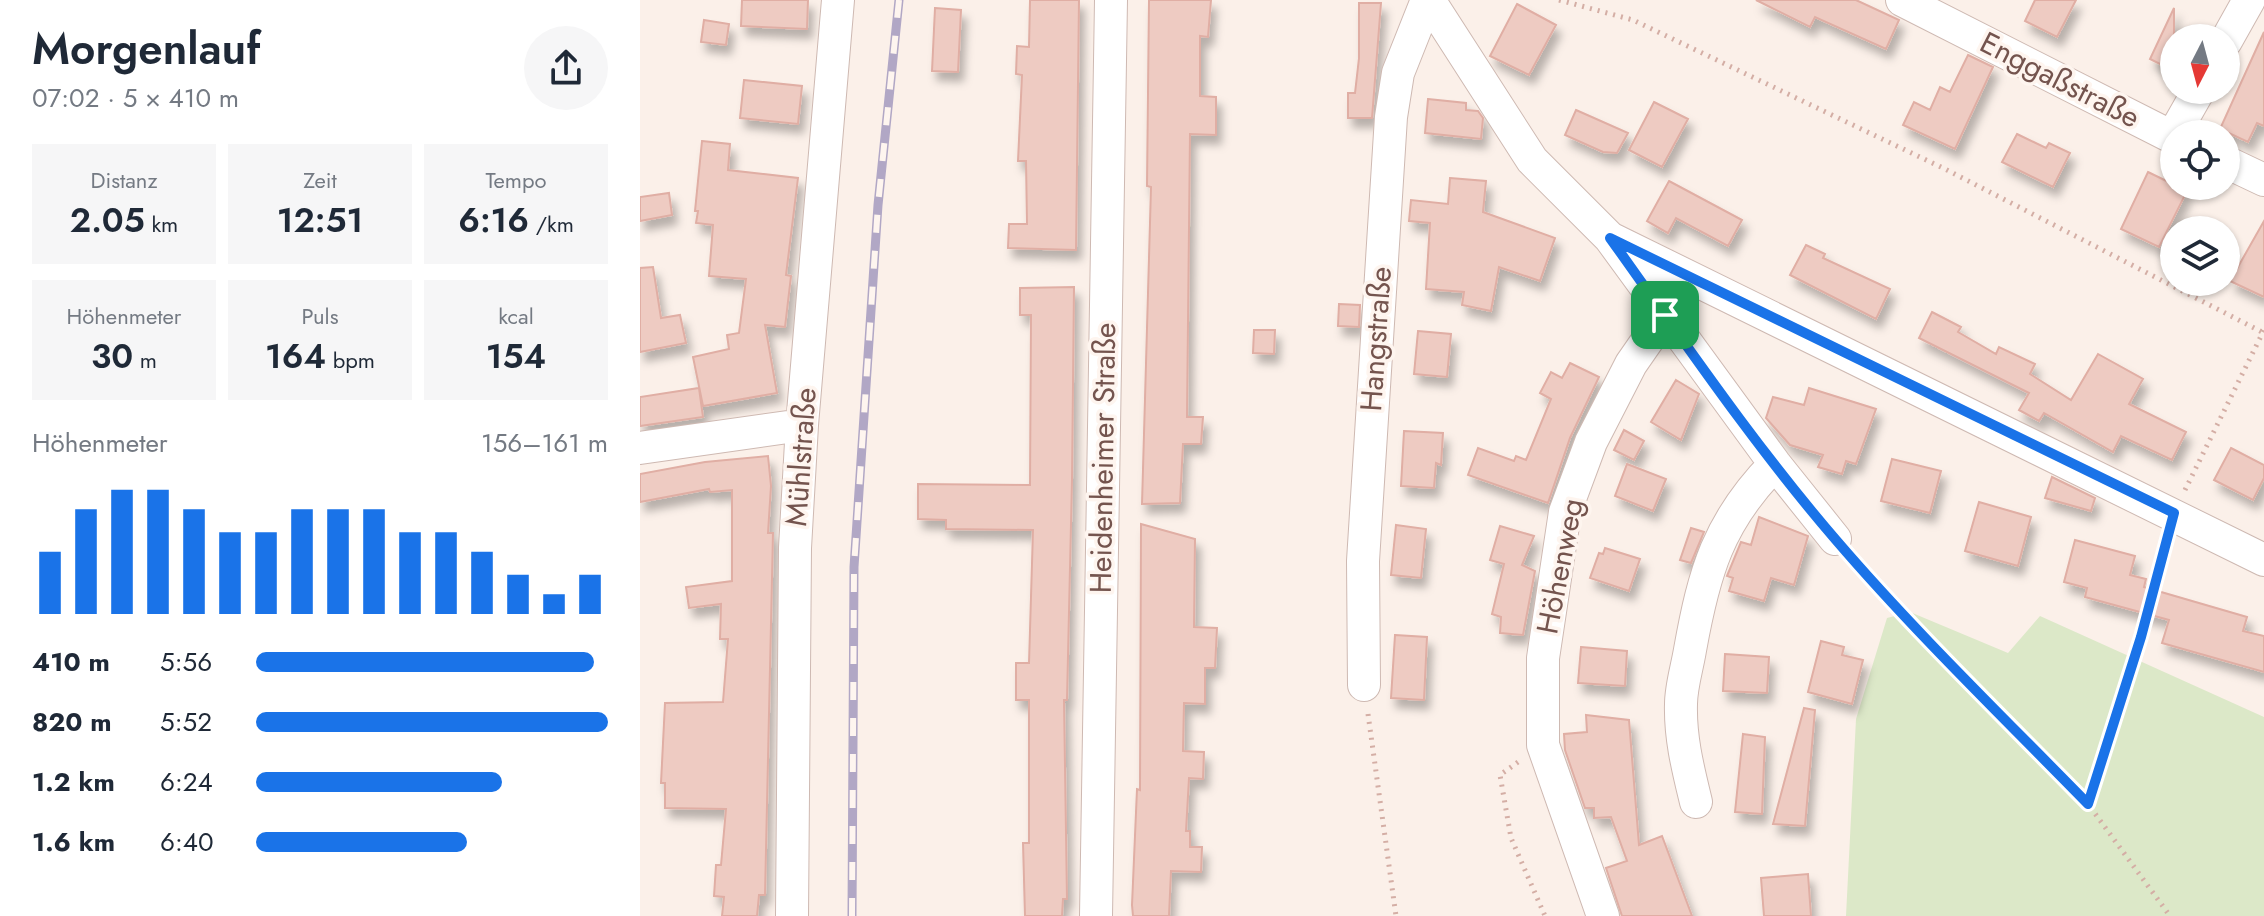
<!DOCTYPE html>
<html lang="de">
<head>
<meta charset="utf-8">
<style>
  :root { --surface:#fff; --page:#f6f6f7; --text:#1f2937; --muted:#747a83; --accent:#1a73e8 }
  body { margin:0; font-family:Jost,sans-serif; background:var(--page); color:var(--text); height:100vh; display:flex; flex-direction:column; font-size:30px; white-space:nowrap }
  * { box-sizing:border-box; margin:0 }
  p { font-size:26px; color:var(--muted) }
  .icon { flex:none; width:44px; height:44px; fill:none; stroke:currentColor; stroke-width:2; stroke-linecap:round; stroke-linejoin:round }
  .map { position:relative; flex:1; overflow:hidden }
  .side { display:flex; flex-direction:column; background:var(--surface); width:640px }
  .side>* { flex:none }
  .needle { width:52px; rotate:186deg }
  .fabs { position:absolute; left:1520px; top:24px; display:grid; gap:16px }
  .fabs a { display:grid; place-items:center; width:80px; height:80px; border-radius:50%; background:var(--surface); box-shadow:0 2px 6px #0004; font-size:40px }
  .pin { position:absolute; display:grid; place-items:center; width:68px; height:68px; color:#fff; margin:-34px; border-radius:16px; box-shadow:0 4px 12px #0006 }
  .round { display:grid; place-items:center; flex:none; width:84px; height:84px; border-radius:42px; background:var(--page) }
  .head { display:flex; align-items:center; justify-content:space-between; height:136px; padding:0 32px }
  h1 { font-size:44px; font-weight:600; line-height:60px }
  .metrics { display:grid; grid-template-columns:repeat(3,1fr); gap:12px; height:136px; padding:8px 32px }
  .metrics div { display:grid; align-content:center; border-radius:0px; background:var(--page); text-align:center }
  .metrics b { font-size:34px; font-weight:600 }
  .metrics small { font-size:22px; font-weight:400 }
  .metrics p { font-size:22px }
  .chart { height:224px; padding:16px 32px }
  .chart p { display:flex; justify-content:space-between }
  .chart svg { width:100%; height:144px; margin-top:8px; stroke:var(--accent); stroke-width:6 }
  ul { padding:0 32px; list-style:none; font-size:26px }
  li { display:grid; grid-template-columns:128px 96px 1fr; align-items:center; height:60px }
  li i { height:20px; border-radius:10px; background:var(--accent) }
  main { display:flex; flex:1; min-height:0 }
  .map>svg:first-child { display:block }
  .green { fill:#dce8c8 }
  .building { fill:#eecbc2; stroke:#e0aea4; stroke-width:2; filter:url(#shadow) }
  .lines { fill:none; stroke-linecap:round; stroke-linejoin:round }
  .minor-casing { stroke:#ceb9b2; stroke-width:34 }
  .path { stroke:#d4aea5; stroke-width:5; stroke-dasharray:2 6; stroke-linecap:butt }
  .minor { stroke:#fff; stroke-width:32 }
  .rail-casing { stroke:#b1a7c5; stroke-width:9 }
  .rail { stroke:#fef5ef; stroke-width:6; stroke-dasharray:18; stroke-linecap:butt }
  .route-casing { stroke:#fff; stroke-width:16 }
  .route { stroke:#1a73e8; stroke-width:10 }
  .labels { text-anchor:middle; stroke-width:7; stroke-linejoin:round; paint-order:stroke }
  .street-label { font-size:30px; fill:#74544e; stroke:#fef5ef }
</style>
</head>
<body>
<main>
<section class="side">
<div class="head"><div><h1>Morgenlauf</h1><p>07:02 · 5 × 410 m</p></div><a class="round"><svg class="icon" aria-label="share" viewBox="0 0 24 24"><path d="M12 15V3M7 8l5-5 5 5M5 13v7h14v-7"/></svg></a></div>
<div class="metrics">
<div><p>Distanz</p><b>2.05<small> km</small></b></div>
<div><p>Zeit</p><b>12:51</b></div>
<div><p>Tempo</p><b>6:16<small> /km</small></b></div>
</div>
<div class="metrics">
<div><p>Höhenmeter</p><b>30<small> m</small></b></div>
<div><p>Puls</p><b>164<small> bpm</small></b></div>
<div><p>kcal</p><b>154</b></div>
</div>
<div class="chart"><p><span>Höhenmeter</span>156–161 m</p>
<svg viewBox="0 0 160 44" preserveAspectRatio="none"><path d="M5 44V25M15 44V12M25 44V6M35 44V6M45 44V12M55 44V19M65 44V19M75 44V12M85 44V12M95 44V12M105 44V19M115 44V19M125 44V25M135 44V32M145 44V38M155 44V32"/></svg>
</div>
<ul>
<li><b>410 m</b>5:56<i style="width:96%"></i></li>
<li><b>820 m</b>5:52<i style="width:100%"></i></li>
<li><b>1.2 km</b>6:24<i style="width:70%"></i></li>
<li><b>1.6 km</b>6:40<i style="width:60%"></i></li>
</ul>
</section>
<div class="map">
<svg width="1624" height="916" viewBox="0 0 1624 916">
  <defs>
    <filter id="shadow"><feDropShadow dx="5" dy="9" stdDeviation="4" flood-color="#0004"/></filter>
  </defs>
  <rect width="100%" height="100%" fill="#fbf0e9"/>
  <!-- green -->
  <path class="green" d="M 1270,612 L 1368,653 L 1400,616 L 1624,717 L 1624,916 L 1206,916 L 1216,719 L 1247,618 Z"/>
  <!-- building -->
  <path class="building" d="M 102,0 L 168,0 L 167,29 L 101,26 Z
    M 390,0 L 439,0 L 436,250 L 368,248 L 369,224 L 387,224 L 386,161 L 378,161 L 382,75 L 376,74 L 377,46 L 389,47 Z
    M 509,0 L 571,0 L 568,37 L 560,36 L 560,96 L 576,97 L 576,135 L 550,134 L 547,417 L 563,417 L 561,444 L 543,444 L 540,503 L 502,504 L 511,187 L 507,186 Z
    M 1116,0 L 1216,0 L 1259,20 L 1246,49 L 1175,17 L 1170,27 Z
    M 1395,0 L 1436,0 L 1417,37 L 1385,21 Z
    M 719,3 L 741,3 L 732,118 L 708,118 L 708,93 L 715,93 L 719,58 Z
    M 877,4 L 916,25 L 889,75 L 850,56 Z
    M 295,8 L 321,10 L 318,72 L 292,71 Z
    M 1534,8 L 1534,71 L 1510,59 Z
    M 64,20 L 89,24 L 86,45 L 61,42 Z
    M 1624,32 L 1624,126 L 1617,123 L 1608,142 L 1580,129 Z
    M 1328,55 L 1353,67 L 1315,149 L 1263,125 L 1274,102 L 1290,110 L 1300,87 L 1310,92 Z
    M 104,80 L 162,86 L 158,124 L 100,118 Z
    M 788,99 L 826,103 L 826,110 L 838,111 L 843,118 L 841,139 L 785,133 Z
    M 1014,102 L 1048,119 L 1022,167 L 989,150 Z
    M 936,110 L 988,133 L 977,153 L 963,152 L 925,135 Z
    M 1377,134 L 1406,148 L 1409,143 L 1430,153 L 1413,187 L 1362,162 Z
    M 62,141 L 90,144 L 88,170 L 158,178 L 146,275 L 151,276 L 145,327 L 125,325 L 137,393 L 63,406 L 53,357 L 89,349 L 87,335 L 99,333 L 106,279 L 69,276 L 73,225 L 56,223 L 58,211 L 55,211 Z
    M 1508,172 L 1547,191 L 1519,247 L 1481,229 Z
    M 810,178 L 846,181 L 843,212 L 915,238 L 900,281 L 859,267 L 851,311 L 822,305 L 824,292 L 786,289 L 790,223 L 769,221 L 771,200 L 808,204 Z
    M 1029,181 L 1102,220 L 1088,246 L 1036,218 L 1028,233 L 1007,221 Z
    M 29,193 L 32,215 L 0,221 L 0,197 Z
    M 1624,221 L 1624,297 L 1590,281 Z
    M 1166,245 L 1185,254 L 1183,258 L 1250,289 L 1236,319 L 1150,275 Z
    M 13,267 L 21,318 L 40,315 L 46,343 L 0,352 L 0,268 Z
    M 434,287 L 432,480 L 427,700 L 424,700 L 427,899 L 423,899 L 422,916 L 385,916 L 383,843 L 389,843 L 389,700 L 376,700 L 376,663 L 389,663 L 393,530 L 306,529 L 306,520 L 278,519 L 278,484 L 390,485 L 391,315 L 380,315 L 380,288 Z
    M 699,304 L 720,305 L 719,327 L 698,326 Z
    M 1292,312 L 1321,327 L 1318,332 L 1356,354 L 1359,347 L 1395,364 L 1390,374 L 1431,400 L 1458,354 L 1503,379 L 1489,404 L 1546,432 L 1532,460 L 1481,436 L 1473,452 L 1404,413 L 1399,421 L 1379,410 L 1389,393 L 1279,338 Z
    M 614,330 L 635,330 L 634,354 L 613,353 Z
    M 778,331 L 811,334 L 807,377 L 774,374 Z
    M 930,363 L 959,377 L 930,438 L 908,503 L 828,475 L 838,448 L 874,461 L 876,456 L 886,460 L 911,399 L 900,393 L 911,372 L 922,378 Z
    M 1036,380 L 1059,394 L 1041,440 L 1011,422 Z
    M 59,388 L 63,417 L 0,426 L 0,397 Z
    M 1169,388 L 1236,409 L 1216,464 L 1206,461 L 1202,474 L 1178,467 L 1183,455 L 1150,445 L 1126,418 L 1133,397 L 1164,405 Z
    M 984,430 L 1004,441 L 994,460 L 974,450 Z
    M 764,431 L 803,433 L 801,465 L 796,463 L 794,488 L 761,486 Z
    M 1591,448 L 1624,465 L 1624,478 L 1613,500 L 1574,480 Z
    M 128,456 L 131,486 L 128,533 L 133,533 L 125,895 L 119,895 L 117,916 L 82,916 L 84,897 L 74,896 L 76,865 L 81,865 L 86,809 L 25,808 L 25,783 L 21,783 L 25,703 L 83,702 L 88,639 L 80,639 L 81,604 L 49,608 L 46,587 L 92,581 L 92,490 L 70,492 L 69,489 L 0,502 L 0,474 L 65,462 Z
    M 1252,459 L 1301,471 L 1290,513 L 1241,501 Z
    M 987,464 L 1026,479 L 1013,511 L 975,496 Z
    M 1412,477 L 1455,498 L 1451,511 L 1405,498 Z
    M 1339,502 L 1391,517 L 1378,566 L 1325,551 Z
    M 1119,517 L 1168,536 L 1154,585 L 1131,578 L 1124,601 L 1089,591 L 1093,578 L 1087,576 L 1101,542 L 1111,545 Z
    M 501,524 L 555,539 L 554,627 L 577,628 L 575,668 L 565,668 L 565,704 L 544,703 L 543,751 L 564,752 L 563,779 L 549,778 L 546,831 L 550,831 L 550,847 L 562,847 L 561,872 L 531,871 L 529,916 L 493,916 L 492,905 L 497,789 L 500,790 Z
    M 756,525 L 786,529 L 781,578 L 751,575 Z
    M 860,526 L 894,536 L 882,565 L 895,571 L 883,635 L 860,633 L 861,617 L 852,614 L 864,564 L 850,560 Z
    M 1051,528 L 1064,532 L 1051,563 L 1040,560 Z
    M 1435,540 L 1495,556 L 1490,575 L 1506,579 L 1504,587 L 1607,617 L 1603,631 L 1624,636 L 1624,672 L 1522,643 L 1529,620 L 1445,597 L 1447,588 L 1424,582 Z
    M 965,548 L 1000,559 L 989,591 L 950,578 L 959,553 L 963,554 Z
    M 755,635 L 787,637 L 784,700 L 751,698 Z
    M 1181,641 L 1204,647 L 1202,655 L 1223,660 L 1212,704 L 1168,692 Z
    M 941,647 L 987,651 L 985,686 L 938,683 Z
    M 1085,654 L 1129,657 L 1127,693 L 1083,691 Z
    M 1164,708 L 1175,710 L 1165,826 L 1133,824 Z
    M 946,715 L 989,720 L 999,845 L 1022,836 L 1052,916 L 982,916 L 966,868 L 987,861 L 971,817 L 954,818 L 954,808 L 945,808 L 925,750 L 924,734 L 947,732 Z
    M 1103,734 L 1125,737 L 1122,814 L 1095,812 Z
    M 1168,874 L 1171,916 L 1124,916 L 1121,878 Z"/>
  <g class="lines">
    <!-- minor casing -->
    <g class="minor-casing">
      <path id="minor" d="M 789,0 L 892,160 L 970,238 L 1135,464 L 1195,539
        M 1262,0 L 1534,138
        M 1586,41 L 1609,0
        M 1534,134 L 1559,90
        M 1586,162 L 1624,180
        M 970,238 L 1624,560
        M 0,448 L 162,425
        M 724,685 L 723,561 L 751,117 L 758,73 L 787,0
        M 1056,802 C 1048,769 1040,738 1041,704 C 1041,687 1047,668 1050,650 C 1064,572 1078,522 1135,464
        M 152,916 L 155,548 L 162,425 L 198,0
        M 456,916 L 471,0
        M 963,916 L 903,745 L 903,658 L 925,512 L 951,442 L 991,364 L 1025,315"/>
    </g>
    <!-- path -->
    <path class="path" d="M 919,0 L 993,20 L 1305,169 L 1624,333
      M 1545,490 L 1624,330
      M 1213,559 L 1448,804 L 1530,916
      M 728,714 L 756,916
      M 878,762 L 860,775 L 871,838 L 905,916
      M 1448,804 L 1501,637 L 1525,544"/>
    <!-- minor -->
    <use href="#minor" class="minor"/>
    <!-- rail casing -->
    <g class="rail-casing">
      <path id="rail" d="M 212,916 L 214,567 L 238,205 L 259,0"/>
    </g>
    <!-- rail -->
    <use href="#rail" class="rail"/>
  </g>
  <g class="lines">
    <!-- route casing -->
    <g class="route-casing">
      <path id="route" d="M 970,238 L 1534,513 L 1501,637 L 1448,804 C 1363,717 1275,632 1196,540 C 1114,445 1043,340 970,238 Z"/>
    </g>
    <!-- route -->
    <use href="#route" class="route"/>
  </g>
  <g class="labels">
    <!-- street labels -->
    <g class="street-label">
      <text transform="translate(1420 80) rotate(27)" y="10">Enggaßstraße</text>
      <text transform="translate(736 339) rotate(-86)" y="10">Hangstraße</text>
      <text transform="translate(161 457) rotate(-86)" y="10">Mühlstraße</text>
      <text transform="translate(463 458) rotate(-89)" y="10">Heidenheimer Straße</text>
      <text transform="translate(920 566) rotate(-79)" y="10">Höhenweg</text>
    </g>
  </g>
</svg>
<div class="fabs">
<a><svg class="needle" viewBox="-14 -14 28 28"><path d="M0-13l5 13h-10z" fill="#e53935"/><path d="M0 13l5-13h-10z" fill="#747a83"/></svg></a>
<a><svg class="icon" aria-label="locate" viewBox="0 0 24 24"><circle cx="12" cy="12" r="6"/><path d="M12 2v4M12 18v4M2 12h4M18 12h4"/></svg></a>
<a><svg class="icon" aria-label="layers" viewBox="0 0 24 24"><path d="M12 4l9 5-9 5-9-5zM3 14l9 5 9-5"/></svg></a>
</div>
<div class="pin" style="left:1025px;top:315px;background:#1e9e55"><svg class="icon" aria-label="arrive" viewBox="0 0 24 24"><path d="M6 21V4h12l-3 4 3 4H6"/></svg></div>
</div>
</main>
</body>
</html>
